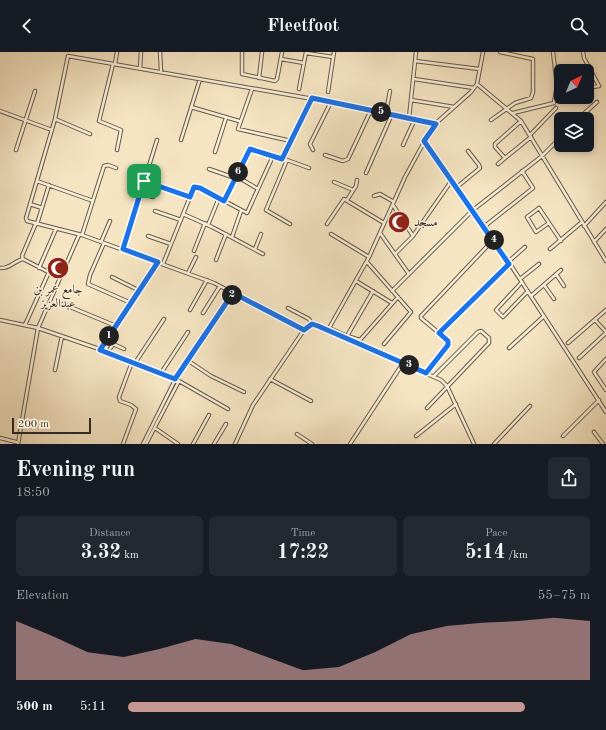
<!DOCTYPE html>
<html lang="en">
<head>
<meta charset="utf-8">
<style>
  :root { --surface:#171b24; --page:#242831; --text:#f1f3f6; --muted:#9ea1a6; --accent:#c59692 }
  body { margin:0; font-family:"Old Standard TT",Amiri,serif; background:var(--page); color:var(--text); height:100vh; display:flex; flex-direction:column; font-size:15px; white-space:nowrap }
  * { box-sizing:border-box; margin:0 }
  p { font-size:13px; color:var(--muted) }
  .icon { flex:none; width:22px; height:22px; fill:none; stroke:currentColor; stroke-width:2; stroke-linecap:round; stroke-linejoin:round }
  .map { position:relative; height:392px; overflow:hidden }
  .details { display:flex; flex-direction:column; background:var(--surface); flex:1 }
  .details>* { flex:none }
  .needle { width:26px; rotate:44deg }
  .fabs { position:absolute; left:554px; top:12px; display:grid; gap:8px }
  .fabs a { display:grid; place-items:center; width:40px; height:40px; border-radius:6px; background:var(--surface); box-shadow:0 2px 6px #0003; font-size:20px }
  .scale { position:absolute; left:12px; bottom:10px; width:79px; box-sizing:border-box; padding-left:4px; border:2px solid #352b22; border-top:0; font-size:11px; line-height:14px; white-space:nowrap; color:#352b22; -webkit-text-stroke:3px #f9eed8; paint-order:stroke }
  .pin { position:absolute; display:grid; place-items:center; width:34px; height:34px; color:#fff; margin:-17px; border-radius:8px; box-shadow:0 2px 6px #0006 }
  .km { position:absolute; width:20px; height:20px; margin:-10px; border-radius:50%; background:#222; color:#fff; font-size:11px; line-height:20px; text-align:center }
  .round { display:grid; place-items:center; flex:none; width:42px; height:42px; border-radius:6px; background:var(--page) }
  .headline { display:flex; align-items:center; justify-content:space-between; height:68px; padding:0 16px }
  h1 { font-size:22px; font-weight:700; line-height:30px }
  .metrics { display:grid; grid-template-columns:repeat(3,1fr); gap:6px; height:68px; padding:4px 16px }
  .metrics div { display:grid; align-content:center; border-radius:6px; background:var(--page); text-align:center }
  .metrics b { font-size:20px; font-weight:700 }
  .metrics small { font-size:11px; font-weight:400 }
  .metrics p { font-size:11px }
  .chart { height:112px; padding:8px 16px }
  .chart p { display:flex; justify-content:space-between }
  .chart svg { width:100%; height:72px; margin-top:4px; fill:var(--accent); opacity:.7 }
  ul { padding:0 16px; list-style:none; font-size:13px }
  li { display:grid; grid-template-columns:64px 48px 1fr; align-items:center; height:30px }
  li i { height:10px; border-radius:5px; background:var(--accent) }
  header { display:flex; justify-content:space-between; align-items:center; height:52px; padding:0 16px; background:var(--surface); font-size:18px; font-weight:700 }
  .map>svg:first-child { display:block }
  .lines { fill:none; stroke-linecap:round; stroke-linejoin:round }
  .minor-casing { stroke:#655a4a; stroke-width:4.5 }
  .minor { stroke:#f9eed8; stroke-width:2.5 }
  .route-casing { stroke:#fff; stroke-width:8 }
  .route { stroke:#1a73e8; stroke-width:5 }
  .labels { text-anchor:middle; stroke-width:3; stroke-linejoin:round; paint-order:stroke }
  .poi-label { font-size:12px; fill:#352b22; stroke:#f9eed8; text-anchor:start }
</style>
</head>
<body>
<header><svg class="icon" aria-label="back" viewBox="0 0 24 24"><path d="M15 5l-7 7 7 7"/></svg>Fleetfoot<svg class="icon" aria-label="search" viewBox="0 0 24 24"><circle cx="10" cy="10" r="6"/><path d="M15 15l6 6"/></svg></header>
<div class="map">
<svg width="606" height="392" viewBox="0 0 606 392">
  <rect width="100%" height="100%" fill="#f6e5c3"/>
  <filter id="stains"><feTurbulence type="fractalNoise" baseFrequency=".005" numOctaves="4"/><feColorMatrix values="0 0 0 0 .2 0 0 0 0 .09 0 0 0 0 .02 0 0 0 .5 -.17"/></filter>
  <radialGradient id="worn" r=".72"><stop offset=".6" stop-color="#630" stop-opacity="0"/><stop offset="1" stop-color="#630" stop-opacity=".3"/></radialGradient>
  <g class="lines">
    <!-- minor casing -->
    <g class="minor-casing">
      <path id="minor" d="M 160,0 L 161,19
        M 242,0 L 242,22 L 275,29 L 277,27 L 282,0
        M 583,0 L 584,6 L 599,34 L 587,36
        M 306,1 L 333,5
        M 281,7 L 304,11
        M 415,9 L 479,17
        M 113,12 L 99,69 L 121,78 L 117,98
        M 115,12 L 117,0
        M 140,16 L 141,0
        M 565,19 L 589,14
        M 556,21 L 561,20
        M 259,26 L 262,0
        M 414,27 L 474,36
        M 477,32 L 521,69 L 606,209
        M 252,37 L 238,77 L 291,89
        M 299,37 L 306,0
        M 328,40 L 334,0
        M 411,48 L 454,55
        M 191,55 L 239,69
        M 0,59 L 52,78
        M 386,60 L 390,39
        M 513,61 L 554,51 L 557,33 L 553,0
        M 409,66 L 416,0
        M 55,67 L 90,82
        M 578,67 L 597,50
        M 491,68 L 515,51 L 531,46 L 533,40 L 533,7 L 500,0
        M 521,69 L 495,92 L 495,95 L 505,106 L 531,85
        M 530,83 L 556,56
        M 181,88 L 200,27
        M 424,89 L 490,181 L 606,360
        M 403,93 L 415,67
        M 16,98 L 35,39
        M 313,98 L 310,92 L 331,50
        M 215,100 L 226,66
        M 325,103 L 343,109 L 348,107 L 371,58
        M 282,107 L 312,47
        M 287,108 L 309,116
        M 498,112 L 505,106
        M 209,117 L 235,126
        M 366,121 L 392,62
        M 236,124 L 258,137
        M 37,129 L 93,149
        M 144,129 L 190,145
        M 334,130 L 353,138
        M 457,135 L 480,116 L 479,113 L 468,99
        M 140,141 L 153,145
        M 374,144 L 380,142 L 394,150
        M 347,148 L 356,134 L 357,128
        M 224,149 L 250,97 L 287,108 L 266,158 L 290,172
        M 30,152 L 42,156
        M 393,153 L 413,184
        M 155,159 L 181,168
        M 183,162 L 212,175 L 263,202
        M 549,171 L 536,180 L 527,165 L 539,156 L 561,189
        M 37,172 L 49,133
        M 327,172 L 344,147 L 384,171
        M 208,173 L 219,146
        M 485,174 L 533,136 L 522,119
        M 584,174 L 606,150
        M 380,181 L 409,222
        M 331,182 L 369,205
        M 82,183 L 104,114 L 108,113 L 116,116
        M 148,184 L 171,192
        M 232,185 L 241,159
        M 494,187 L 421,264 L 421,266 L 439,281 L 509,212
        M 101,190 L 110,169
        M 594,190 L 606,177
        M 104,191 L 90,223 L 88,232 L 131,251
        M 123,197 L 157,88
        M 255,197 L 261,182
        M 550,197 L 582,170
        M 194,199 L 205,171
        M 395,202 L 413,184 L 452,128
        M 23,207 L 22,204 L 36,171
        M 216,208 L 226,182
        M 367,210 L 411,260 L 384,292
        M 508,210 L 525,195
        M 163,212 L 194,135 L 200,136 L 247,161 L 273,104
        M 0,216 C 10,217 14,209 23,207 L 60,226
        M 39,216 L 56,177
        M 188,221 L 196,205
        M 556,222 L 564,234
        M 112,225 L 140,239
        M 520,227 L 539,212
        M 356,229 L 392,251
        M 522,230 L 496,258 L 503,265 L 528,239
        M 544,233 L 554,247
        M 392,239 L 473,158 L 542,104 L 561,85
        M 531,244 L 561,218
        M 63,252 L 116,274
        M 288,256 L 309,267 L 312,272
        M 190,258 L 207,228
        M 203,261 L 220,234
        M 0,268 L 38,276 L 108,300 L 179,329 L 228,357
        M 595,268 L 606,280
        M 25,273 L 49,220
        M 329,276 L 347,284 L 360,288 L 398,245
        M 304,278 L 214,231 L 82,183 L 27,169 L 26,166 L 55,67 L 68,4 L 336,51 L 435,72
        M 328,278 L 369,205 L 405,125 L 428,83 L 435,72 L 471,40 L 477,32 L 483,0
        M 347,284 L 373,239
        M 568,291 L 606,258
        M 509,296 L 543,265
        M 100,298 L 158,210
        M 108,300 L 113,292 L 124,297
        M 579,306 L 606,281
        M 606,307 L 594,320 L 606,338
        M 187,308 L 211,324 L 244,340
        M 135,311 L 164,267
        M 55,318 L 62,284
        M 161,321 L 188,280
        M 427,321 L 448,293 L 448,289 L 439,281
        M 270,327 L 311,349
        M 427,356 L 489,291 L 489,286 L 481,279 L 478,280 L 434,324
        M 155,376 L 178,392
        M 594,380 L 603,392
        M 297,382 L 312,392
        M 416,384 L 456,352
        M 563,384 L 599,348
        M 0,386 L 16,390
        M 18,392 L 38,276 L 79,183
        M 123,392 L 136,357 L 131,353 L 120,349 L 119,345 L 132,310
        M 143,392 L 182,314 L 233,241
        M 146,392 L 179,329
        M 193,392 L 209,363
        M 214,392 L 226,372
        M 235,392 L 253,353 L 304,278 L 312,272 L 441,328 L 447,334 L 474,392
        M 350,392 L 403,311
        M 494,392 L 530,354"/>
    </g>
    <!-- minor -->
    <use href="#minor" class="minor"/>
  </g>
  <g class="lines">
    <!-- route casing -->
    <g class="route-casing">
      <path id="route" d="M 312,46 L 436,72 L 424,89 L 509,212 L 439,281 L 448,289 L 448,293 L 426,321 L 318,274 L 312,272 L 304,278 L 233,241 L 175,327 L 100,298 L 158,210 L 123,197 L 144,129 L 190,145 L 194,135 L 200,136 L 224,149 L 250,97 L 282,107 Z"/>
    </g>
    <!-- route -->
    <use href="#route" class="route"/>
  </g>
  <!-- icons -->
  <defs>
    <g id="mosque-disc" transform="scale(1.15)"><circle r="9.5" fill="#8f2418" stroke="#f9eed8"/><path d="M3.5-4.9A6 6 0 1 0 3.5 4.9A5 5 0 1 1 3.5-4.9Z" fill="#fff"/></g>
  </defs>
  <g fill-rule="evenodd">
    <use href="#mosque-disc" x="399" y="170"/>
    <use href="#mosque-disc" x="58" y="216"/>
  </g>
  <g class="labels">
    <!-- poi labels -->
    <g class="poi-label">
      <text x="414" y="174">مسجد</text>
      <text x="58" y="241" text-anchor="middle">جامع عمر بن<tspan x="58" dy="14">عبدالعزيز</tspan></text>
    </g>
  </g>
  <rect width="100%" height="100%" filter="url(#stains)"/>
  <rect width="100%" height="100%" fill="url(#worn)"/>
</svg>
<div class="fabs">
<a><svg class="needle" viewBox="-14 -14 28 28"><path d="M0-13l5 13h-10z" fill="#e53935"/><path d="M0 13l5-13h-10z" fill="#9ea1a6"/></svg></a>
<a><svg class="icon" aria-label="layers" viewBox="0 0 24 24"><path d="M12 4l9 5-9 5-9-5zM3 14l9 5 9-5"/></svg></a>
</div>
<div class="scale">200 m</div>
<div class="pin" style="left:144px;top:129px;background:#1e9e55"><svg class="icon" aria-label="arrive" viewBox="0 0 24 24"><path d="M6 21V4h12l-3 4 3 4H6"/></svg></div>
<b class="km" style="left:109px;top:284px">1</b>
<b class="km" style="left:232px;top:243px">2</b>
<b class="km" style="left:409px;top:313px">3</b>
<b class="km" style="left:494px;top:188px">4</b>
<b class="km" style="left:381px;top:60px">5</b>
<b class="km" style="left:238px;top:120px">6</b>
</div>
<section class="details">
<div class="headline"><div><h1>Evening run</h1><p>18:50</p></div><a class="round"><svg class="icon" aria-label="share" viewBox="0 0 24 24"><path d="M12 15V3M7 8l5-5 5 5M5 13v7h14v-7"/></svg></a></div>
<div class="metrics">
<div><p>Distance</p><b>3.32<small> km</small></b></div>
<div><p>Time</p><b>17:22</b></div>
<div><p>Pace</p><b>5:14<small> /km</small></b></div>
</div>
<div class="chart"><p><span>Elevation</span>55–75 m</p>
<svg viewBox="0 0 160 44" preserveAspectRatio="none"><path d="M0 44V8L10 17L20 27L30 30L40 25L50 19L60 22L70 30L80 38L90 36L100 27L110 16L120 11L130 9L140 8L150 6L160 8V44z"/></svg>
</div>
<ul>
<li><b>500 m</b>5:11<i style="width:86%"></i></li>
</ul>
</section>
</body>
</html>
